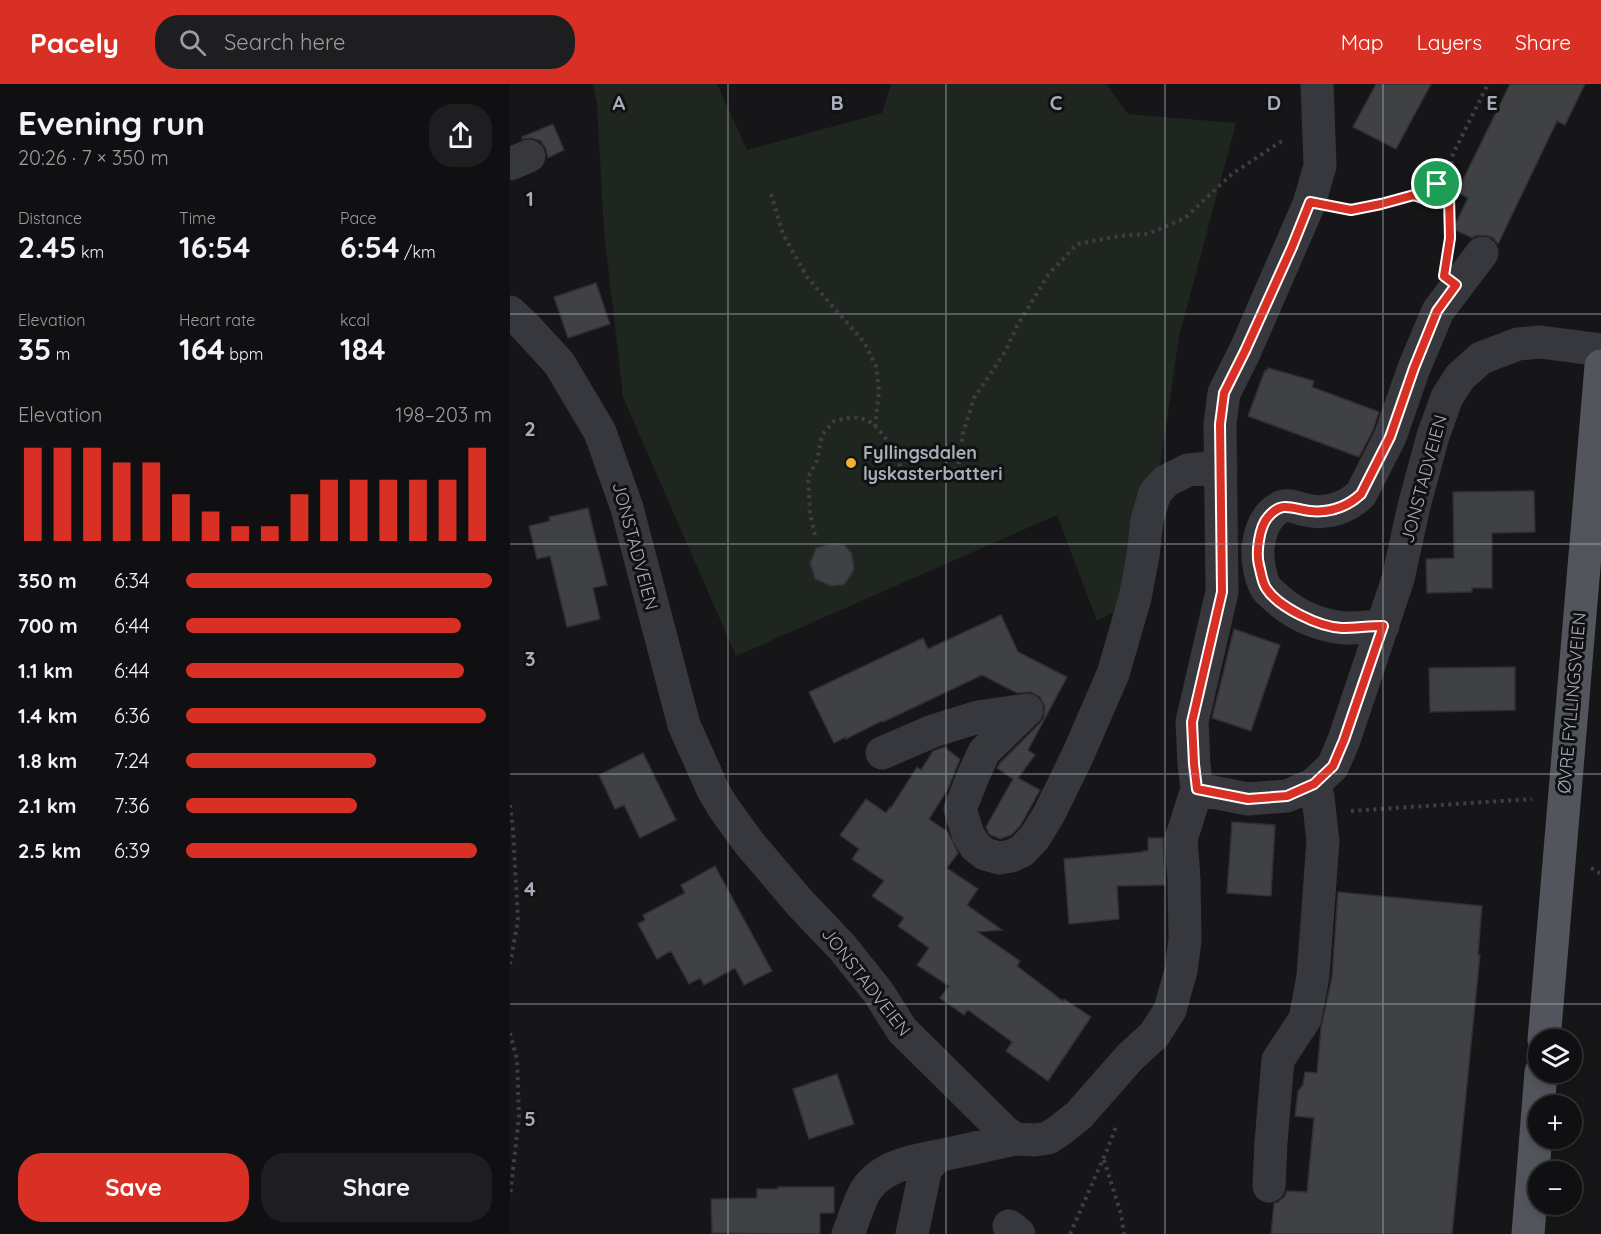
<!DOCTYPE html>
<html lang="en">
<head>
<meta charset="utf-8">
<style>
  :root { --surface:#101012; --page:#1e1e20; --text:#f1f3f6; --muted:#9c9d9f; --line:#303032; --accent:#d93025 }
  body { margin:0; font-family:Quicksand,sans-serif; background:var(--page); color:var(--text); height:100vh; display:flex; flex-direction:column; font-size:22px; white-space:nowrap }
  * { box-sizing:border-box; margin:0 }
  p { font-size:20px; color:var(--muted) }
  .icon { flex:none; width:33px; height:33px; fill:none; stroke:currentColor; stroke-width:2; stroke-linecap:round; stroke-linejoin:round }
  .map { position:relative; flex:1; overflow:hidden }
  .drawer { display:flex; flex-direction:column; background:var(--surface); width:510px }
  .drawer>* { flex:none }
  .controls { position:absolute; left:1018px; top:945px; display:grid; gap:12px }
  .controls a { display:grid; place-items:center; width:54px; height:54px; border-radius:50%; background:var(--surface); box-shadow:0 3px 9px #0003,0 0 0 2px var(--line); font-size:30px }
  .pin { position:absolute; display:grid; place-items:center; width:51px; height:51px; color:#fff; margin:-26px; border:3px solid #fff; border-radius:50%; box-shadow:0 2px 6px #0007 }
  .round { display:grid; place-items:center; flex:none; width:63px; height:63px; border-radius:24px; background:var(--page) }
  .summary { display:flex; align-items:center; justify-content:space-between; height:102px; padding:0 18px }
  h1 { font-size:33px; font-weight:700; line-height:45px }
  .stats { display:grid; grid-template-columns:repeat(3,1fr); gap:9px; height:102px; padding:6px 18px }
  .stats div { display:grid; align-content:center }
  .stats b { font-size:30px; font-weight:700 }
  .stats small { font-size:16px; font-weight:400 }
  .stats p { font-size:16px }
  .chart { height:168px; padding:12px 18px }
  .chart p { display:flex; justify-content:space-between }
  .chart svg { width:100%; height:108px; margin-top:6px; stroke:var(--accent); stroke-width:6 }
  .action { display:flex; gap:12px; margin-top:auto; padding:12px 18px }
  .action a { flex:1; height:69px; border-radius:24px; background:var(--accent); color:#fff; font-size:24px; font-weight:700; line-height:69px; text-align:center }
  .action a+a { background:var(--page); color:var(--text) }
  ul { padding:0 18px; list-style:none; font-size:20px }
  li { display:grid; grid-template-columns:96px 72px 1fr; align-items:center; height:45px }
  li i { height:15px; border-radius:8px; background:var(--accent) }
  header { display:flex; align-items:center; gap:36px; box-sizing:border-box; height:84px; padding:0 30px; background:var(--accent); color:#fff }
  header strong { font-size:28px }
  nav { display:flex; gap:33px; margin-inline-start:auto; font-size:21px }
  .search { width:420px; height:54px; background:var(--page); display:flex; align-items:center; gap:15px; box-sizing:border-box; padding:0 21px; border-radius:24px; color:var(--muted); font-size:22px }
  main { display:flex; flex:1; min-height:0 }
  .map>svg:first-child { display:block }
  .green { fill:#1e261f }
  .building { fill:#404145; stroke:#303034; stroke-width:1.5 }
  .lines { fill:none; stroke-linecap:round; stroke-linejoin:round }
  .path { stroke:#3d3f44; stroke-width:4; stroke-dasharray:3 4.5; stroke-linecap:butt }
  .minor { stroke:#37383d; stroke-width:33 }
  .major { stroke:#53555c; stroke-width:33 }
  .route-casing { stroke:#fff; stroke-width:12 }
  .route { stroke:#d93025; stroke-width:8 }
  .grid { fill:none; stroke:#a8adb8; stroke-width:1.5; stroke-opacity:0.55 }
  .poi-dot { fill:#f2b134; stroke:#111113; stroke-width:2 }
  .labels { text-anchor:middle; stroke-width:6; stroke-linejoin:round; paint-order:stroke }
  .poi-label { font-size:18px; font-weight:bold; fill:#a8adb8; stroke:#111113; text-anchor:start }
  .street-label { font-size:18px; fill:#a8adb8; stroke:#111113 }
  .grid-label { font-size:20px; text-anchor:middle; font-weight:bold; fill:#a8adb8; stroke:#111113; stroke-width:6; stroke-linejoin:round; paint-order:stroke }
</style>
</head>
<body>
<header>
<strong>Pacely</strong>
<div class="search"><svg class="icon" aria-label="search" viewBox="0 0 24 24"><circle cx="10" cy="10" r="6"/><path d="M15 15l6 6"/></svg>Search here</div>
<nav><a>Map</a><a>Layers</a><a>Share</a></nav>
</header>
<main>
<section class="drawer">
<div class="summary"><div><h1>Evening run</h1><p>20:26 · 7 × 350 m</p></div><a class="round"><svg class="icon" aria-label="share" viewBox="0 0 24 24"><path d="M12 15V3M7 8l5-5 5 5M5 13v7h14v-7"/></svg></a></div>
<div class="stats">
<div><p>Distance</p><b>2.45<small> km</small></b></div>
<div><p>Time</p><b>16:54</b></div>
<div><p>Pace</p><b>6:54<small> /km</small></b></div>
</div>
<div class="stats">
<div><p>Elevation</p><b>35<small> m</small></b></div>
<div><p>Heart rate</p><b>164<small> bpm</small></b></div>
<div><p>kcal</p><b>184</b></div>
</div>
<div class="chart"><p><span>Elevation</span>198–203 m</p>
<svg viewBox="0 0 160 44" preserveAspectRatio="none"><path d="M5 44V6M15 44V6M25 44V6M35 44V12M45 44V12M55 44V25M65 44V32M75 44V38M85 44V38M95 44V25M105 44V19M115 44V19M125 44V19M135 44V19M145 44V19M155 44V6"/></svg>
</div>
<ul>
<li><b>350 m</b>6:34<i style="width:100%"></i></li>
<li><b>700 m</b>6:44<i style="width:90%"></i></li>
<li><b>1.1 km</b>6:44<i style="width:91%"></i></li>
<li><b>1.4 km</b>6:36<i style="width:98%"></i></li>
<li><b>1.8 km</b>7:24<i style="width:62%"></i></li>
<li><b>2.1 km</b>7:36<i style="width:56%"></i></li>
<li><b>2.5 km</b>6:39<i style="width:95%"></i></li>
</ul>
<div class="action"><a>Save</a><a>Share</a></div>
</section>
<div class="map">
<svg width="1091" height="1150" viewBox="0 0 1091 1150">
  <rect width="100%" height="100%" fill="#161618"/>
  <!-- green -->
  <path class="green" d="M 83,0 L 207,0 L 237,66 L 372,29 L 381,0 L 596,0 L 618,30 L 726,39 L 669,253 L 641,445 L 616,521 L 587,537 L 547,431 L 226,572 L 113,313 L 94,147 L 87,20 Z"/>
  <!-- building -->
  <path class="building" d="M 866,0 L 921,0 L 886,65 L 843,43 Z
    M 1000,0 L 1075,0 L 1055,41 L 1047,37 L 988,160 L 983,154 L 975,151 L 965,152 L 962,154 L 943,145 L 958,114 L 947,108 Z
    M 43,40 L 54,66 L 38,74 L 36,65 L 31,57 L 22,54 L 12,55 L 12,53 Z
    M 86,199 L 100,240 L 58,254 L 44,213 Z
    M 758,284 L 804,297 L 802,303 L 869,328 L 863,346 L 849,373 L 738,332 L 755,286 L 757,287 Z
    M 1024,407 L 1025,448 L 982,449 L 982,504 L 962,504 L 962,508 L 917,509 L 916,475 L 944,474 L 943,408 Z
    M 78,424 L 97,501 L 83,504 L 90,535 L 57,543 L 40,472 L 27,475 L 19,442 L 40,437 L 39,433 Z
    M 318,460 L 334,460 L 342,470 L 344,486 L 334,501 L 321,502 L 305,495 L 300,479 L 306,464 Z
    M 491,531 L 508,568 L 557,593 L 518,666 L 525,671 L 508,694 L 530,706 L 510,742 L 501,751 L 490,755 L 479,750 L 476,743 L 503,695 L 487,684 L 490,679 L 530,639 L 534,633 L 535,623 L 530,613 L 521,608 L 507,609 L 472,591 L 373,638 L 372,637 L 336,655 L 336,653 L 324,659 L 299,608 L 413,554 L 418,565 Z
    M 724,545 L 770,561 L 741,647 L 702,634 Z
    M 1005,583 L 1005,626 L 920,628 L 919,584 Z
    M 434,663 L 450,675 L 438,705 L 419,735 L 438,748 L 448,769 L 437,784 L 468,805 L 457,821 L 492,846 L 468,848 L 510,877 L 507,882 L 553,917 L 554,915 L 581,933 L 538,997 L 496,967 L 502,958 L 458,926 L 454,931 L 430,914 L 439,902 L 407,881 L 419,864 L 388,842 L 394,834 L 362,812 L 374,797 L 342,775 L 349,765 L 330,751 L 356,715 L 376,729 L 380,723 L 381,724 L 407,683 L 411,686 L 423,667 Z
    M 133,669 L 166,736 L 130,754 L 114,721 L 105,725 L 89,691 Z
    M 722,738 L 765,741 L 761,812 L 717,809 Z
    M 638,754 L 653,754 L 655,801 L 607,802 L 609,835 L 559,840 L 554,775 L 633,768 L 633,767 L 638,767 Z
    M 205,782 L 262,887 L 234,901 L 225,884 L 194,901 L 190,894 L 179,900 L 161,867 L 147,875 L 128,840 L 135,836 L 133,831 L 175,809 L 171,801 Z
    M 828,808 L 972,822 L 968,871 L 970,871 L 942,1150 L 761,1150 L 764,1119 L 768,1118 L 774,1113 L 777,1107 L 797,1108 L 804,1034 L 785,1032 L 788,1007 L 793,1001 L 795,988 L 807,989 L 811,944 L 822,893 Z
    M 327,990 L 344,1040 L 299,1055 L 283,1005 Z
    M 268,1103 L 324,1103 L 324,1129 L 310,1129 L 310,1150 L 202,1149 L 201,1115 L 247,1114 L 247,1105 L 268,1105 Z"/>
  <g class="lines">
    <!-- path -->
    <path class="path" d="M 261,110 L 273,150 L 297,193 L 354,258 L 366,282 L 369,307 L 365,342
      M 833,125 L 841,127 L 871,120 L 904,111 L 918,116 L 923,115 L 928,100 L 932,101 L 931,112 L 939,113
      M 940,155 C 941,127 937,98 943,70 L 978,0
      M 305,451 L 300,430 L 298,393 L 307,377 L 312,351 L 324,337 C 331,336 342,332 349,334 C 372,337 387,374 395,393 L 415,397 L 433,392 L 448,384 L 453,349 L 464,314 L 495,268 L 507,242 L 538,191 L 567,160 L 609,152 L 638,150 L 675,134 L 722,90 L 775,55
      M 0,721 L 3,745 L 8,836 L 0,880
      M 841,727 L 1022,715
      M 1081,784 L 1091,790
      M 0,949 L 7,975 L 9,1032 L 0,1113
      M 594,1076 L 611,1130 L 614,1150
      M 560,1150 L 597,1066 L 607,1040"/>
    <!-- minor -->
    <path class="minor" d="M 0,80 L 19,72
      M 0,228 L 14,241 L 49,279 L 90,348 L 117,424 L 174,641 L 203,706 L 213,723 L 239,759 L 290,819 L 332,863 L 368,908 L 392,946 L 494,1047 L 505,1055 L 525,1056 L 538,1054 L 549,1047 L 569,1031 L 620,973 L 644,951 L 660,926 L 664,911 L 671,887 L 675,856 L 674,795 L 671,755 L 687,705 L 684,680 L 682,638 L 712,508 L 710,340 L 714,309 L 735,267 L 799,120 L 810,82 L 807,0
      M 873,542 C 859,542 841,546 827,543 C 802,539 780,528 762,510 C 760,508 757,506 756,504 C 750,494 747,474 748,463 C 750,448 755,432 769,424 C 777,419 787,424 796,426 C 816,431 837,424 851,410 L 880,353 L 904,284 L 928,227 L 972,169
      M 517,626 L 474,668 L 464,690 L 450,725 L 458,750 L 465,762 L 475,770 L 489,774 L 501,772 L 512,767 L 525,753 L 539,730 L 566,675 L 603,590 L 625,514 L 633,472 L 637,436 L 645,409 L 656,397 L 678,386 L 711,383
      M 372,669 L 423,647 L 468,633 L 517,626
      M 687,705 L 738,715 L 777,712 L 804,700 L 823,682 L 834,656 L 888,495 L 904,422 L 923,352 L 937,313 L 950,293 L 971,274 L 1008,260 L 1030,258 L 1091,266
      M 759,1102 L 761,1058 L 768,976 L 795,935 L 803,892 L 813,757 L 808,713 L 804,700
      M 499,1142 L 509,1150
      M 338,1150 C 344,1136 348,1119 356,1106 C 372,1082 402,1077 428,1072
      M 402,1150 L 416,1084 L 428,1072 L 505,1055"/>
    <!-- major -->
    <path class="major" d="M 1034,956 L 1091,282
      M 1018,1150 L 1031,988"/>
  </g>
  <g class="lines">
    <!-- route casing -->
    <g class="route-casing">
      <path id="route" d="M 927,100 L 932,101 L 931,112 L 939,113 L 940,154 L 934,192 L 946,201 L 927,227 L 904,284 L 880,353 L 851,410 C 837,423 820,429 800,427 C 783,425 772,416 758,433 C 749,443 746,469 749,481 C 751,488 752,498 756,504 C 768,523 809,543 832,544 C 845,544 859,542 873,542 L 834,656 L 823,682 L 804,700 L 777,712 L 738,715 L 687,705 L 684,680 L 682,638 L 712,508 L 710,340 L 714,309 L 735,267 L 782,163 L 800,118 L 841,126 L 871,120 L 904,111 L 918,116 L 923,115 Z"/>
    </g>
    <!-- route -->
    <use href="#route" class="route"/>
  </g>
  <!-- grid -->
  <path class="grid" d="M 218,0 L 218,1150M 436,0 L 436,1150M 655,0 L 655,1150M 873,0 L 873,1150M 0,230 L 1091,230M 0,460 L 1091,460M 0,690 L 1091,690M 0,920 L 1091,920"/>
  <!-- markers -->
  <circle class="poi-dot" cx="341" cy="379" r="6"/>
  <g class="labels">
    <!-- poi labels -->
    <g class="poi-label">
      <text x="353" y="375">Fyllingsdalen<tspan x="353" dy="21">lyskasterbatteri</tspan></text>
    </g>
    <!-- street labels -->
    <g class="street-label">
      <text transform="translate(914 395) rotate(-75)" y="6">JONSTADVEIEN</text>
      <text transform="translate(125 462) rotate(75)" y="6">JONSTADVEIEN</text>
      <text transform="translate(1062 619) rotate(-85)" y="6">ØVRE FYLLINGSVEIEN</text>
      <text transform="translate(356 898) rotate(52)" y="6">JONSTADVEIEN</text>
    </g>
  </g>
  <g class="grid-label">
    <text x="109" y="26">A</text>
    <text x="327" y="26">B</text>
    <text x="546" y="26">C</text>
    <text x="764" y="26">D</text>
    <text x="982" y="26">E</text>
    <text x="20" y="122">1</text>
    <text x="20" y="352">2</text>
    <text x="20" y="582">3</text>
    <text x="20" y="812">4</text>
    <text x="20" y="1042">5</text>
  </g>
</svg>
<div class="controls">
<a><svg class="icon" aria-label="layers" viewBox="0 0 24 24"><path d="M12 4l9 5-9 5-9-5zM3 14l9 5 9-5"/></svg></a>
<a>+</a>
<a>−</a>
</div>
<div class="pin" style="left:927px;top:100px;background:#1e9e55"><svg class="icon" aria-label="arrive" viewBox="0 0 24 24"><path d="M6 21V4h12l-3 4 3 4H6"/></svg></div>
</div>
</main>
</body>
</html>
